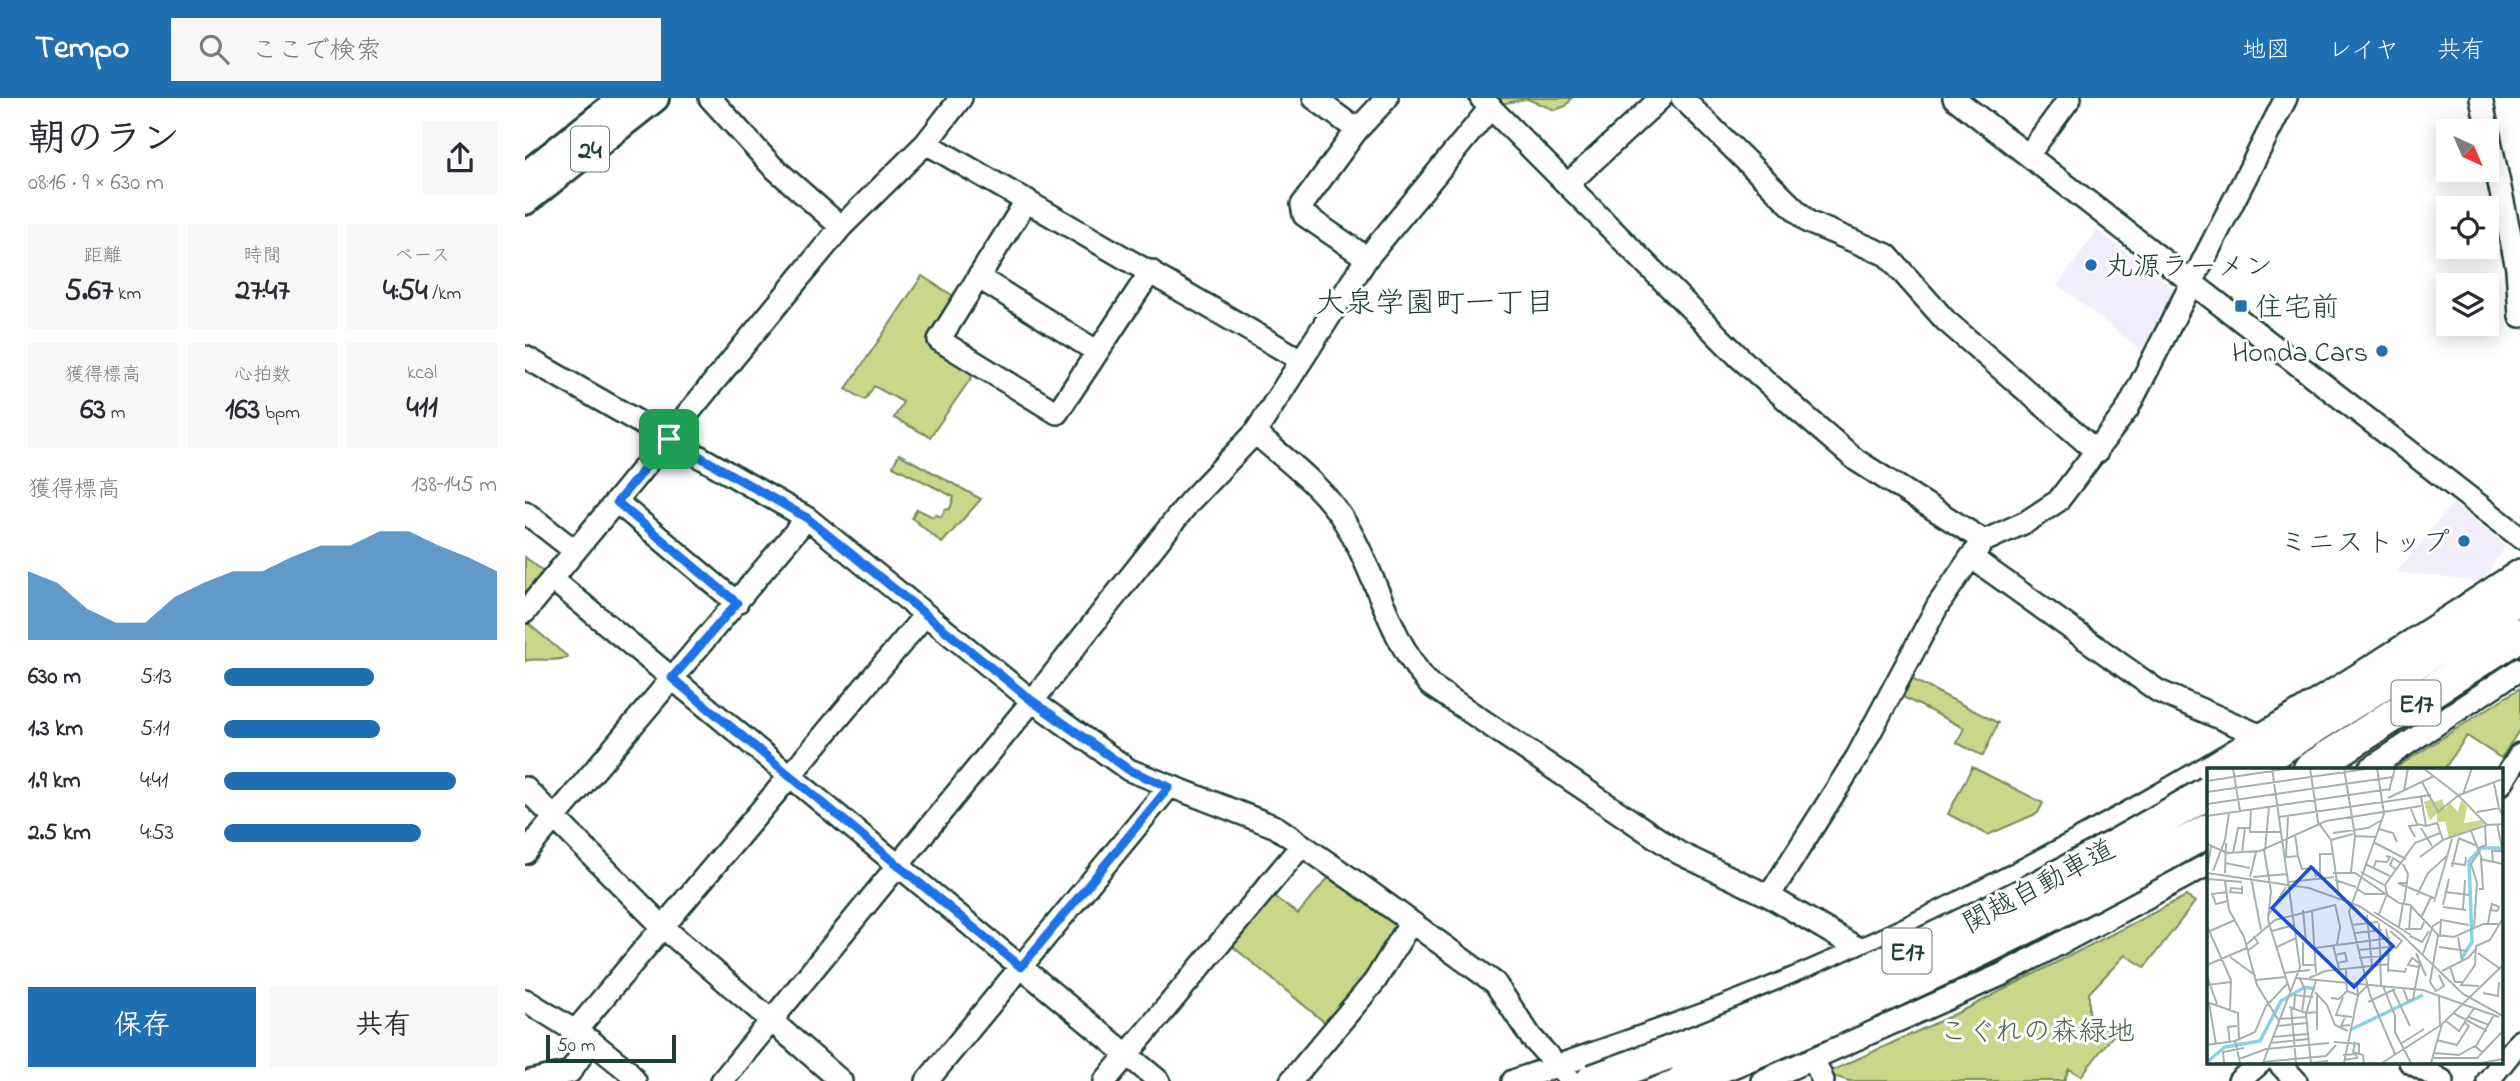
<!DOCTYPE html>
<html lang="ja">
<head>
<meta charset="utf-8">
<style>
  :root { --surface:#fff; --page:#f7f7f7; --text:#2b2b33; --muted:#7c7c81; --accent:#1f6fb2 }
  body { margin:0; font-family:"Indie Flower","Klee One",sans-serif; background:var(--page); color:var(--text); height:100vh; display:flex; flex-direction:column; font-size:26px; white-space:nowrap }
  * { box-sizing:border-box; margin:0 }
  p { font-size:23px; color:var(--muted) }
  .icon { flex:none; width:38px; height:38px; fill:none; stroke:currentColor; stroke-width:2; stroke-linecap:round; stroke-linejoin:round }
  .map { position:relative; flex:1; overflow:hidden }
  .details { display:flex; flex-direction:column; background:var(--surface); width:525px }
  .details>* { flex:none }
  .needle { width:46px; rotate:136deg }
  .controls { position:absolute; left:1911px; top:21px; display:grid; gap:14px }
  .controls a { display:grid; place-items:center; width:63px; height:63px; border-radius:0px; background:var(--surface); box-shadow:0 4px 18px #0003; font-size:35px }
  .scale { position:absolute; left:21px; bottom:18px; width:130px; box-sizing:border-box; padding-left:7px; border:4px solid #1f3d34; border-top:0; font-size:19px; line-height:24px; white-space:nowrap; color:#1f3d34; -webkit-text-stroke:5px #fff; paint-order:stroke }
  .pin { position:absolute; display:grid; place-items:center; width:60px; height:60px; color:#fff; margin:-30px; border-radius:14px; box-shadow:0 4px 10px #0006 }
  .round { display:grid; place-items:center; flex:none; width:74px; height:74px; border-radius:0px; background:var(--page) }
  .summary { display:flex; align-items:center; justify-content:space-between; height:119px; padding:0 28px }
  h1 { font-size:38px; font-weight:700; line-height:52px }
  .stats { display:grid; grid-template-columns:repeat(3,1fr); gap:10px; height:119px; padding:7px 28px }
  .stats div { display:grid; align-content:center; border-radius:0px; background:var(--page); text-align:center }
  .stats b { font-size:30px; font-weight:700 }
  .stats small { font-size:19px; font-weight:400 }
  .stats p { font-size:19px }
  .chart { height:196px; padding:14px 28px }
  .chart p { display:flex; justify-content:space-between }
  .chart svg { width:100%; height:126px; margin-top:7px; fill:var(--accent); opacity:.7 }
  .cta { display:flex; gap:14px; margin-top:auto; padding:14px 28px }
  .cta a { flex:1; height:80px; border-radius:0px; background:var(--accent); color:#fff; font-size:28px; font-weight:700; line-height:80px; text-align:center }
  .cta a+a { background:var(--page); color:var(--text) }
  ul { padding:0 28px; list-style:none; font-size:23px }
  li { display:grid; grid-template-columns:112px 84px 1fr; align-items:center; height:52px }
  li i { height:18px; border-radius:9px; background:var(--accent) }
  header { display:flex; align-items:center; gap:42px; box-sizing:border-box; height:98px; padding:0 35px; background:var(--accent); color:#fff }
  header strong { font-size:33px }
  nav { display:flex; gap:38px; margin-inline-start:auto; font-size:24px }
  .search { width:490px; height:63px; background:var(--page); display:flex; align-items:center; gap:18px; box-sizing:border-box; padding:0 24px; border-radius:0px; color:var(--muted); font-size:26px }
  main { display:flex; flex:1; min-height:0 }
  .map>svg:first-child { display:block }
  .built { fill:#f2edfb }
  .green { fill:#cad78a; stroke:#748a5f; stroke-width:2 }
  .lines { fill:none; stroke-linecap:round; stroke-linejoin:round }
  .minor-casing { stroke:#1f3d34; stroke-width:26 }
  .major-casing { stroke:#1f3d34; stroke-width:32 }
  .highway-casing { stroke:#1f3d34; stroke-width:37 }
  .minor { stroke:#fff; stroke-width:21 }
  .major { stroke:#fff; stroke-width:26 }
  .highway { stroke:#fff; stroke-width:32 }
  .highway-bridge-casing { stroke:#1f3d34; stroke-width:37; stroke-linecap:butt }
  .highway-bridge { stroke:#fff; stroke-width:32 }
  .route-casing { stroke:#fff; stroke-width:14 }
  .route { stroke:#1a73e8; stroke-width:9 }
  .poi-dot { fill:#1f6fb2; stroke:#fff; stroke-width:2.5 }
  .labels { text-anchor:middle; stroke-width:6; stroke-linejoin:round; paint-order:stroke }
  .shield { fill:#fff; stroke:#627771; stroke-width:2 }
  .shield-label { font-size:26px; font-weight:bold; fill:#1f3d34 }
  .poi-label { font-size:28px; fill:#1f3d34; stroke:#fff; text-anchor:start }
  .street-label { font-size:28px; fill:#1f3d34; stroke:#fff }
  .park-label { font-size:28px; fill:#4a644a; stroke:#fff }
  .neighbourhood-label { font-size:30px; fill:#1f3d34; stroke:#fff }
  .inset-river { fill:none; stroke:#88d2e8; stroke-width:3.5 }
  .inset-road { fill:none; stroke:#a5b1ae; stroke-width:2 }
  .view { fill:#1d4ed8; fill-opacity:0.15; stroke:#1d4ed8; stroke-width:3.5 }
  .inset-edge { fill:none; stroke:#1f3d34; stroke-width:3.5 }
</style>
</head>
<body>
<header>
<strong>Tempo</strong>
<div class="search"><svg class="icon" aria-label="search" viewBox="0 0 24 24"><circle cx="10" cy="10" r="6"/><path d="M15 15l6 6"/></svg>ここで検索</div>
<nav><a>地図</a><a>レイヤ</a><a>共有</a></nav>
</header>
<main>
<section class="details">
<div class="summary"><div><h1>朝のラン</h1><p>08:16 · 9 × 630 m</p></div><a class="round"><svg class="icon" aria-label="share" viewBox="0 0 24 24"><path d="M12 15V3M7 8l5-5 5 5M5 13v7h14v-7"/></svg></a></div>
<div class="stats">
<div><p>距離</p><b>5.67<small> km</small></b></div>
<div><p>時間</p><b>27:47</b></div>
<div><p>ペース</p><b>4:54<small> /km</small></b></div>
</div>
<div class="stats">
<div><p>獲得標高</p><b>63<small> m</small></b></div>
<div><p>心拍数</p><b>163<small> bpm</small></b></div>
<div><p>kcal</p><b>411</b></div>
</div>
<div class="chart"><p><span>獲得標高</span>138–145 m</p>
<svg viewBox="0 0 160 44" preserveAspectRatio="none"><path d="M0 44V20L10 24L20 33L30 38L40 38L50 29L60 24L70 20L80 20L90 15L100 11L110 11L120 6L130 6L140 11L150 15L160 20V44z"/></svg>
</div>
<ul>
<li><b>630 m</b>5:13<i style="width:55%"></i></li>
<li><b>1.3 km</b>5:11<i style="width:57%"></i></li>
<li><b>1.9 km</b>4:41<i style="width:85%"></i></li>
<li><b>2.5 km</b>4:53<i style="width:72%"></i></li>
</ul>
<div class="cta"><a>保存</a><a>共有</a></div>
</section>
<div class="map">
<svg width="1995" height="983" viewBox="0 0 1995 983">
  <rect width="100%" height="100%" fill="#fff"/>
  <filter id="ink" filterUnits="userSpaceOnUse"><feTurbulence type="fractalNoise" baseFrequency=".0143" numOctaves="2"/><feDisplacementMap in="SourceGraphic" scale="14" xChannelSelector="R" yChannelSelector="G"/><feConvolveMatrix kernelMatrix="1 2 1 2 8 2 1 2 1" color-interpolation-filters="sRGB"/></filter>
  <g filter="url(#ink)">
    <!-- built -->
    <path class="built" d="M 1572,132 L 1649,191 L 1650,199 L 1621,256 L 1533,187 Z
      M 1928,405 L 1981,448 L 1956,484 L 1872,474 Z"/>
    <!-- green -->
    <path class="green" d="M 963,0 L 1047,0 L 1041,8 L 1030,12 L 1002,1 L 975,6 Z
      M 397,178 L 433,201 L 409,240 L 451,273 L 405,339 L 369,320 L 378,304 L 349,288 L 340,302 L 321,291 Z
      M 374,356 L 456,401 L 417,445 L 387,420 L 392,411 L 408,419 L 410,416 L 416,419 L 420,412 L 425,411 L 429,399 L 368,368 Z
      M 0,459 L 18,473 L 20,482 L 0,505 Z
      M 0,523 L 43,559 C 28,565 16,559 0,563 Z
      M 1387,581 L 1473,625 L 1458,658 L 1432,645 L 1439,630 L 1378,599 Z
      M 1995,590 L 1995,631 L 1976,660 L 1942,638 L 1919,671 L 1869,671 Z
      M 1447,669 L 1518,705 L 1513,715 L 1463,737 L 1423,716 Z
      M 803,780 L 871,825 L 874,834 L 804,928 L 706,847 L 747,797 L 773,816 Z
      M 1661,798 L 1670,804 L 1620,869 L 1600,857 L 1564,895 L 1564,916 L 1590,935 L 1556,978 L 1544,971 L 1539,983 L 1324,983 L 1308,978 L 1306,973 L 1443,910 Z"/>
    <g class="lines">
      <!-- minor casing -->
      <g class="minor-casing">
        <path id="minor" d="M 185,0 L 247,68 L 316,129
          M 789,0 L 832,32
          M 956,0 L 1215,260 L 1274,313 L 1331,362 L 1459,443
          M 1157,0 L 1283,124 L 1362,157 L 1420,222 L 1572,354
          M 1429,0 L 1995,439
          M 1956,0 L 1992,170 L 1995,218
          M 401,45 L 776,262
          M 1503,57 L 1545,0
          M 1044,85 L 1136,0
          M 502,102 L 414,242 L 532,315 L 626,173
          M 842,160 L 779,117 L 777,107 L 832,32 L 862,0
          M 453,179 L 571,253
          M 0,259 L 282,420 L 506,602 L 604,672 L 751,729 L 842,792 L 970,885 L 1006,939 L 1046,983
          M 730,335 C 759,360 793,385 815,417 C 850,468 864,544 905,587 L 1154,755 L 1244,798 L 1334,851
          M 92,404 L 212,505
          M 0,414 L 50,453
          M 1446,459 L 1633,593 L 1734,637
          M 27,481 L 634,983
          M 0,514 L 316,129 L 401,45 L 436,0
          M 1844,671 L 1995,571
          M 1976,686 L 1995,656
          M 0,690 L 138,829 L 316,983
          M 0,755 L 282,420
          M 1244,798 L 1332,659 L 1413,507 L 1446,459 L 1459,443 L 1501,424 L 1533,403 L 1602,312 L 1761,0
          M 0,902 L 61,940
          M 52,931 L 400,517
          M 1289,962 L 1298,983
          M 1753,964 L 1771,983
          M 1885,964 L 1918,983
          M 5,983 L 45,974 L 66,943 L 102,972 L 110,983
          M 197,983 L 516,592 L 665,403 L 730,335 L 842,160 L 966,9
          M 402,983 L 644,689
          M 580,983 L 777,747
          M 766,983 L 850,883 L 886,824
          M 988,983 C 1068,955 1150,929 1229,897 C 1501,788 1751,632 1995,472
          M 1237,983 L 1478,876 L 1684,766
          M 1714,983 L 1736,964
          M 1963,983 L 1995,943"/>
      </g>
      <!-- major casing -->
      <g class="major-casing">
        <path id="major" d="M 0,78 L 98,0
          M 0,103 L 130,0"/>
      </g>
      <!-- highway casing -->
      <g class="highway-casing">
        <path id="highway" d="M 1722,671 L 1995,499
          M 1785,671 L 1995,536"/>
      </g>
      <!-- minor -->
      <use href="#minor" class="minor"/>
      <!-- major -->
      <use href="#major" class="major"/>
      <!-- highway -->
      <use href="#highway" class="highway"/>
      <!-- highway-bridge casing -->
      <g class="highway-bridge-casing">
        <path id="highway-bridge" d="M 1067,983 C 1281,907 1488,811 1684,694
          M 1158,983 C 1340,911 1514,828 1684,732"/>
      </g>
      <!-- highway-bridge -->
      <use href="#highway-bridge" class="highway-bridge"/>
    </g>
  </g>
  <g class="lines" filter="url(#ink)">
    <!-- route casing -->
    <g class="route-casing">
      <path id="route" d="M 144,341 L 282,420 L 506,602 L 604,672 L 644,689 L 496,869 L 147,580 L 212,505 L 92,404 Z"/>
    </g>
    <!-- route -->
    <use href="#route" class="route"/>
  </g>
  <!-- markers -->
  <g class="poi-dot">
    <circle cx="1566" cy="167" r="7"/>
    <rect x="1709" y="201" width="14" height="14" rx="3.5"/>
    <circle cx="1857" cy="253" r="7"/>
    <circle cx="1939" cy="443" r="7"/>
  </g>
  <g class="labels">
    <!-- shield labels -->
    <g class="shield">
      <rect x="46" y="28.5" width="38" height="45" rx="5"/>
      <rect x="1866.5" y="582.5" width="49" height="45" rx="5"/>
      <rect x="1357.5" y="830.5" width="49" height="45" rx="5"/>
    </g>
    <g class="shield-label">
      <text x="65" y="60">24</text>
      <text x="1891" y="614">E17</text>
      <text x="1382" y="862">E17</text>
    </g>
    <!-- poi labels -->
    <g class="poi-label">
      <text x="1580" y="177">丸源ラーメン</text>
      <text x="1730" y="218">住宅前</text>
      <text x="1843" y="263" text-anchor="end">Honda Cars</text>
      <text x="1925" y="453" text-anchor="end">ミニストップ</text>
    </g>
    <!-- street labels -->
    <g class="street-label">
      <text transform="translate(1513 787) rotate(-28)" y="10">関越自動車道</text>
    </g>
    <!-- park labels -->
    <g class="park-label">
      <text x="1512" y="942">こぐれの森緑地</text>
    </g>
    <!-- neighbourhood labels -->
    <g class="neighbourhood-label">
      <text x="910" y="214">大泉学園町一丁目</text>
    </g>
  </g>
  <!-- overview -->
  <g transform="translate(1682 670)">
    <rect width="296" height="296" fill="#fff"/>
    <path d="M 225,31 L 228,34 L 235,31 L 238,41 L 243,35 L 251,44 L 254,32 L 260,39 L 257,55 L 274,52 L 278,56 L 242,70 L 238,53 L 230,55 L 230,46 L 223,52 L 221,48 L 217,34 Z" fill="#cad78a"/>
    <path class="inset-river" d="M 254,191 L 265,174 L 262,93 L 274,80 L 296,80M 143,262 L 216,227M 0,294 L 18,279 L 53,273 L 74,233 L 98,219 L 108,221"/>
    <path class="inset-road" d="M 26,0 L 33,43M 103,0 L 111,54 L 124,72 L 132,128M 137,0 L 148,68 L 144,104M 170,0 L 177,46 L 142,144 L 163,227 L 188,286M 216,0 L 251,27 L 280,57 L 296,56M 0,13 L 84,0M 215,14 L 231,44 L 252,27 L 296,11M 287,15 L 292,40M 182,23 L 188,0M 197,23 L 201,0M 0,24 L 166,0M 256,26 L 265,0M 214,29 L 219,58 L 230,55 L 236,72M 181,30 L 227,8M 0,36 L 186,9M 44,41 L 43,64 L 74,64M 204,41 L 210,56 L 219,58M 270,44 L 292,40 L 296,48M 0,48 L 183,21M 72,49 L 224,27M 290,56 L 296,84M 214,60 L 225,78M 172,61 L 186,65 L 190,74M 264,63 L 275,91M 126,65 L 161,60 L 175,52M 88,66 L 91,88M 148,68 L 170,69M 208,69 L 202,58 L 211,57M 251,70 L 271,78M 124,72 L 146,66M 168,75 L 199,91M 0,76 L 20,85 L 53,83 L 119,53 L 214,38M 272,80 L 279,77 L 278,58M 57,82 L 64,123 L 61,152 L 83,223M 58,82 L 62,39M 26,85 L 31,60 L 43,60M 35,85 L 38,60M 79,88 L 81,48M 78,89 L 91,88 L 95,101 L 107,100 L 109,109M 213,89 L 236,72 L 280,57M 273,91 L 296,96M 18,95 L 43,100M 244,95 L 258,97 L 259,89M 286,95 L 285,83 L 295,83M 158,96 L 183,108M 196,96 L 201,106 L 197,136M 167,99 L 169,93 L 180,94 L 183,89 L 179,88M 245,99 L 252,70M 190,102 L 183,97 L 186,90 L 195,96M 0,103 L 4,78M 6,103 L 18,72 L 22,45M 154,104 L 177,117M 0,105 L 102,120 L 152,138 L 193,165 L 256,226 L 296,248M 18,105 L 19,75M 126,105 L 148,105 L 192,135 L 203,137 L 231,167 L 247,169 L 276,156 L 291,156M 43,109 L 49,84M 46,109 L 80,106M 44,110 L 54,162M 113,110 L 113,86 L 125,86M 128,112 L 149,119M 18,113 L 22,142 L 37,169 L 50,217 L 72,253M 82,114 L 127,109M 0,115 L 2,111 L 35,114M 199,115 L 191,115 L 229,131M 149,120 L 158,126 L 179,126M 35,121 L 24,120 L 23,124 L 35,125 L 35,118M 272,121 L 276,121 L 274,91M 20,124 L 5,126 L 9,136 L 21,133M 239,124 L 262,127M 210,127 L 221,105 L 241,87M 227,134 L 245,71M 128,136 L 133,159 L 130,176M 236,137 L 242,111M 236,139 L 259,142M 256,141 L 258,112M 96,142 L 99,174M 105,143 L 109,205M 167,144 L 204,167M 172,146 L 180,126 L 178,117 L 208,75 L 233,65M 160,147 L 165,198M 61,148 L 79,119M 214,150 L 224,129M 172,155 L 174,217M 281,156 L 283,144 L 285,136 L 292,139 L 290,143 L 283,142M 145,157 L 171,154M 0,158 L 24,212 L 23,243M 192,159 L 196,136M 267,160 L 270,115 L 264,96 L 273,83M 179,161 L 182,177 L 189,180 L 195,173 L 183,163M 198,161 L 214,161 L 217,154M 202,161 L 204,138M 3,163 L 28,152M 65,163 L 87,157M 148,165 L 175,162M 203,168 L 215,174 L 222,163M 231,168 L 223,214 L 229,223 L 237,218 L 232,207M 233,169 L 234,152 L 262,157M 251,169 L 255,192M 96,174 L 96,197 L 108,197M 40,176 L 68,152 L 128,137M 126,177 L 132,201M 70,179 L 89,170M 232,179 L 260,183M 108,180 L 183,170M 151,182 L 182,179M 40,183 L 51,175 L 47,168M 209,185 L 219,208M 271,185 L 292,200M 216,186 L 226,158 L 234,153M 128,187 L 138,185 L 140,193 L 130,195M 23,189 L 49,208M 152,190 L 183,187M 212,195 L 205,190 L 201,197 L 212,199M 0,197 L 40,180M 243,199 L 248,214 L 255,214M 181,202 L 198,204 L 199,200M 235,203 L 261,190 L 270,180M 181,204 L 182,177M 77,205 L 103,202M 0,208 L 10,236M 89,210 L 216,222 L 292,249M 102,210 L 118,203 L 182,196M 93,211 L 98,222 L 95,244M 49,212 L 79,209M 109,212 L 99,246 L 104,295 L 121,293M 0,217 L 24,214M 176,218 L 188,248 L 188,264 L 204,295M 272,218 L 254,217 L 268,197 L 269,178 L 283,172 L 296,150M 196,220 L 201,233 L 206,231 L 213,194M 186,222 L 203,258M 140,223 L 151,227 L 150,216M 108,224 L 120,237 L 128,257 L 141,263M 276,225 L 291,228 L 292,214M 232,228 L 233,257M 136,229 L 129,247 L 145,249M 124,230 L 132,231 L 140,223 L 139,201M 0,234 L 31,245 L 32,272M 161,234 L 188,221M 2,235 L 9,276M 82,239 L 99,245 L 110,244M 84,239 L 89,295M 87,241 L 88,227 L 106,229M 246,245 L 280,263M 139,247 L 134,258 L 143,257M 262,249 L 282,257M 72,251 L 99,249M 239,253 L 252,263 L 267,240M 70,258 L 100,255M 110,262 L 110,228M 65,269 L 101,266M 230,272 L 250,277 L 262,258 L 258,255M 28,273 L 48,264 L 59,238 L 81,215M 127,274 L 152,276 L 152,285M 148,274 L 146,284 L 156,287 L 157,295M 23,275 L 21,259 L 30,258M 63,275 L 102,271M 195,275 L 217,261M 0,277 L 28,273 L 33,295M 269,278 L 287,247M 227,285 L 252,287 L 268,278 L 276,285M 136,287 L 149,286 L 150,290 L 137,292M 226,290 L 270,290 L 296,263M 32,291 L 59,281 L 122,275M 56,294 L 119,288 L 129,277M 17,295 L 16,284 L 37,280M 56,295 L 93,199 L 65,0M 137,295 L 151,227 L 160,218M 175,295 L 234,257M 224,295 L 235,256 L 296,197M 274,295 L 296,291"/>
    <path class="view" d="M 104,99 L 186,178 L 147,219 L 65,140 Z"/>
    <rect width="296" height="296" class="inset-edge"/>
  </g>
</svg>
<div class="controls">
<a><svg class="needle" viewBox="-14 -14 28 28"><path d="M0-13l5 13h-10z" fill="#e53935"/><path d="M0 13l5-13h-10z" fill="#7c7c81"/></svg></a>
<a><svg class="icon" aria-label="locate" viewBox="0 0 24 24"><circle cx="12" cy="12" r="6"/><path d="M12 2v4M12 18v4M2 12h4M18 12h4"/></svg></a>
<a><svg class="icon" aria-label="layers" viewBox="0 0 24 24"><path d="M12 4l9 5-9 5-9-5zM3 14l9 5 9-5"/></svg></a>
</div>
<div class="scale">50 m</div>
<div class="pin" style="left:144px;top:341px;background:#1e9e55"><svg class="icon" aria-label="arrive" viewBox="0 0 24 24"><path d="M6 21V4h12l-3 4 3 4H6"/></svg></div>
</div>
</main>
</body>
</html>
